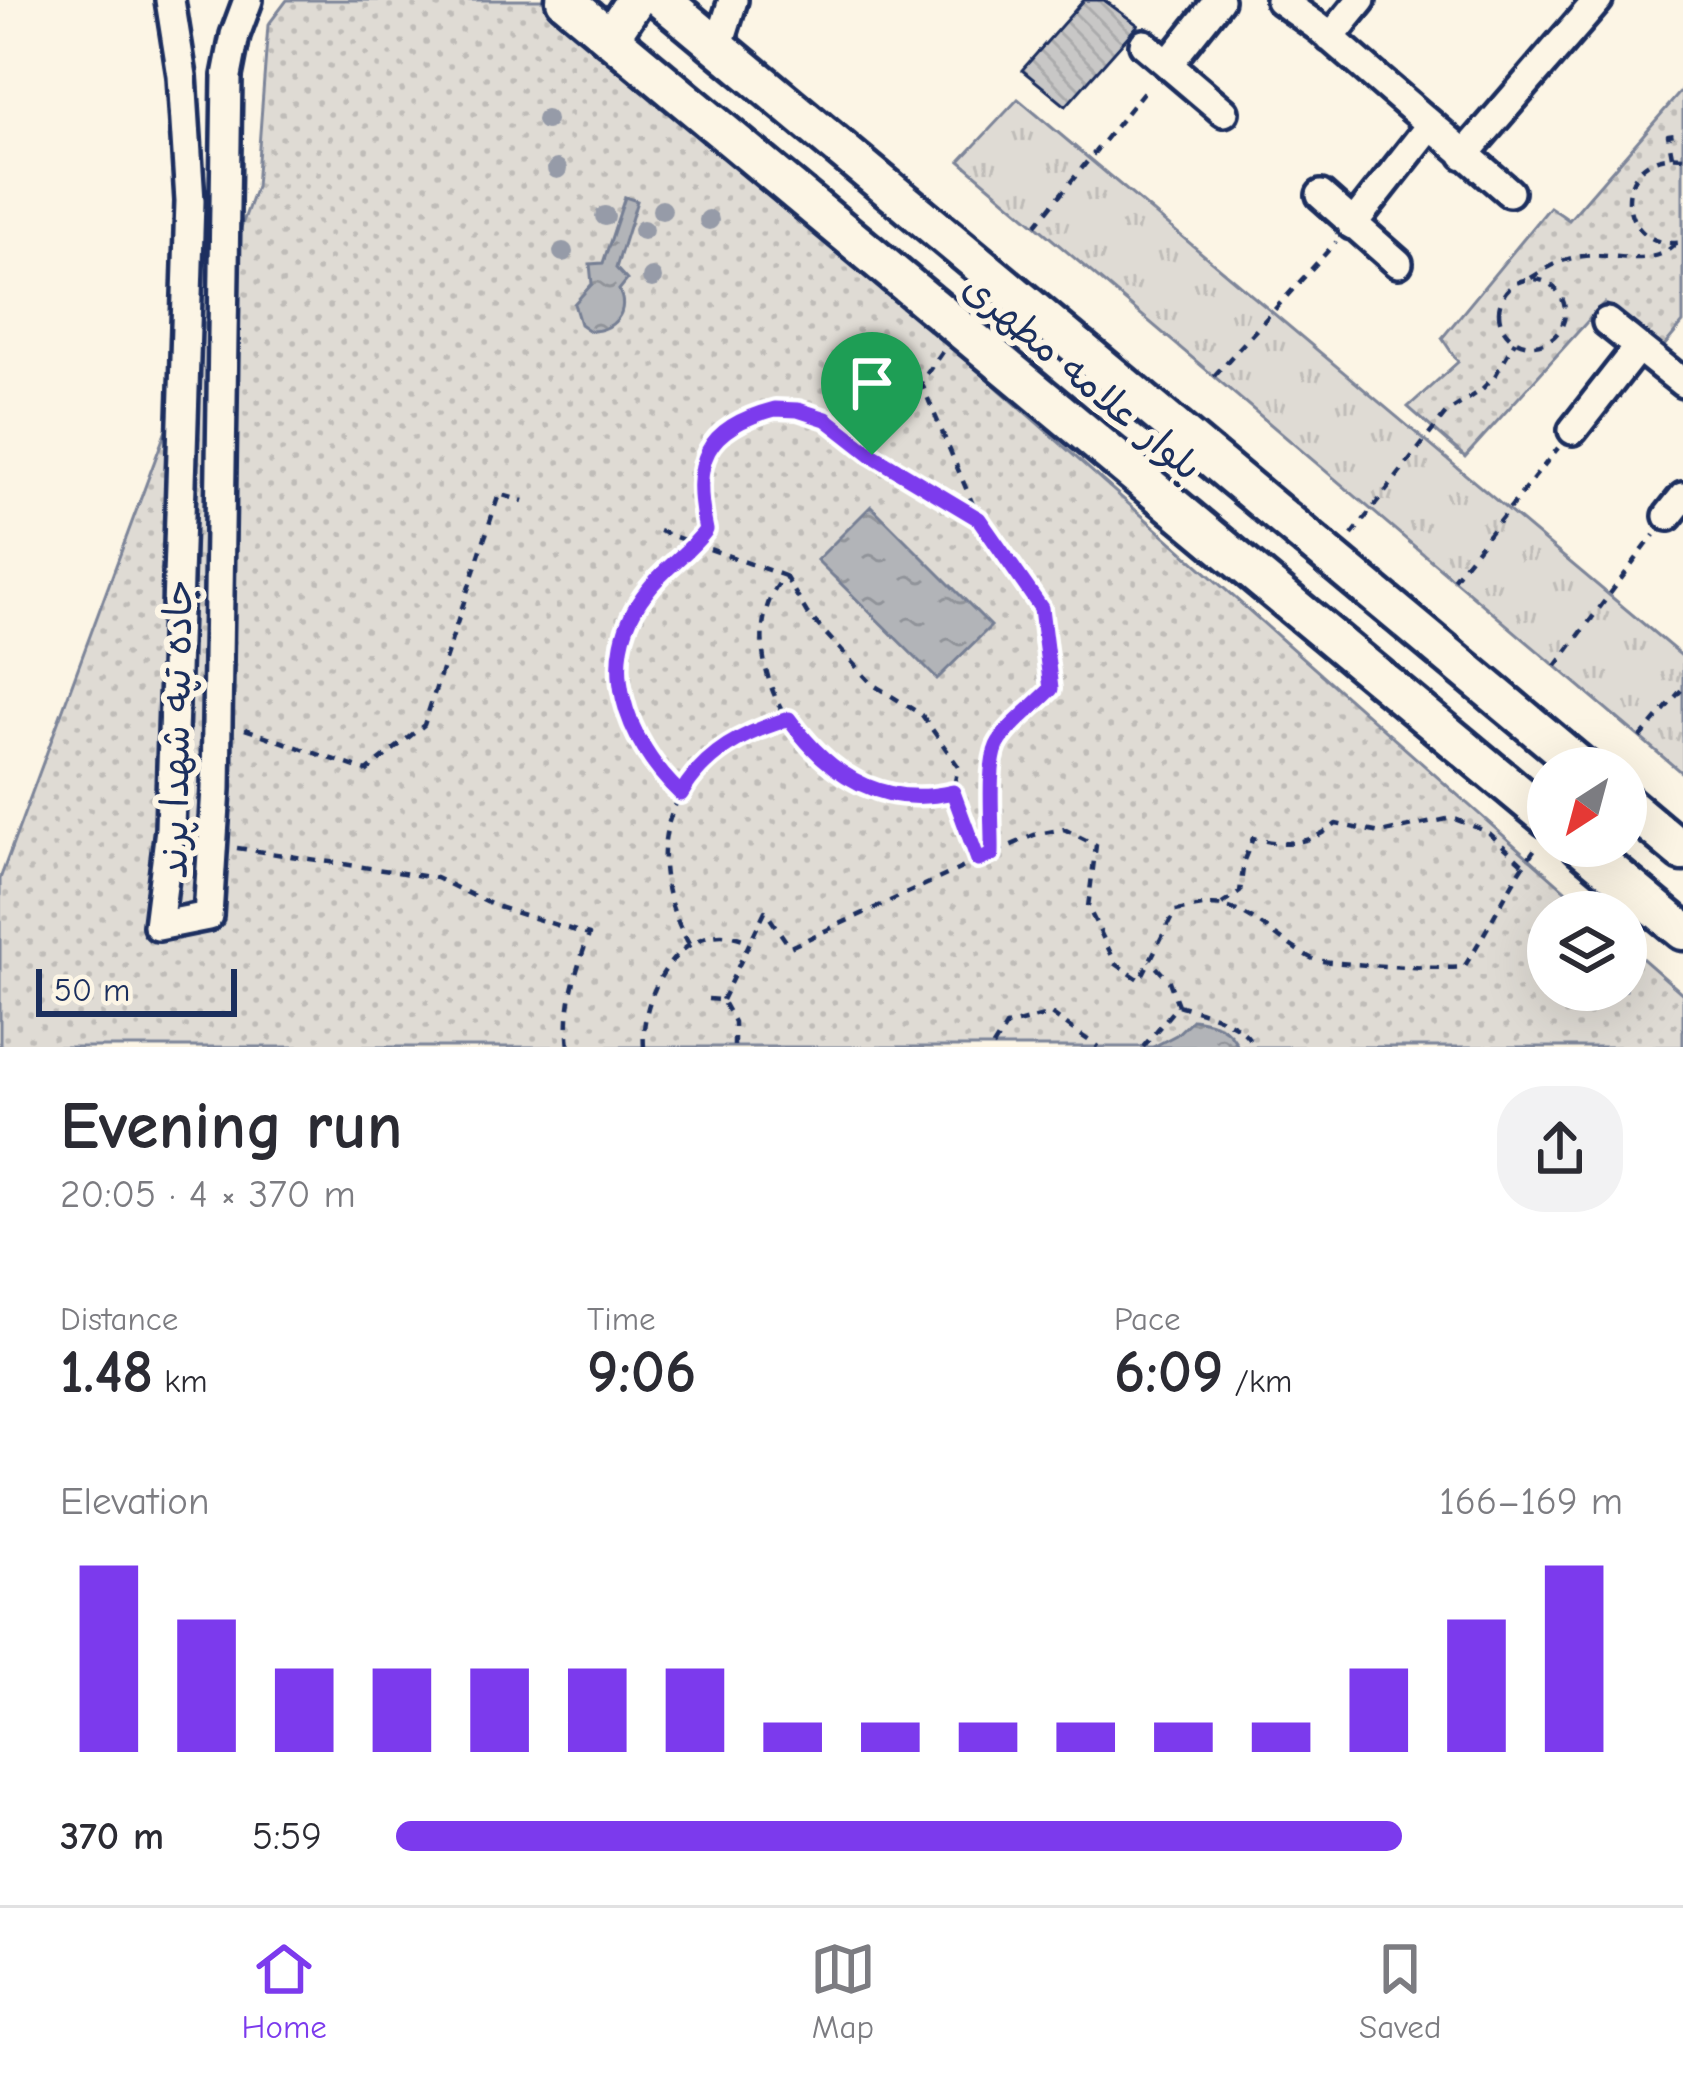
<!DOCTYPE html>
<html lang="en">
<head>
<meta charset="utf-8">
<style>
  :root { --surface:#fff; --page:#f2f2f3; --text:#2b2b33; --muted:#7c7c81; --line:#e1e1e2; --accent:#7c3aed }
  body { margin:0; font-family:"Comic Neue","Playpen Sans Arabic",sans-serif; background:var(--page); color:var(--text); height:100vh; display:flex; flex-direction:column; font-size:45px; white-space:nowrap }
  * { box-sizing:border-box; margin:0 }
  p { font-size:39px; color:var(--muted) }
  .icon { flex:none; width:66px; height:66px; fill:none; stroke:currentColor; stroke-width:2; stroke-linecap:round; stroke-linejoin:round }
  .map { position:relative; height:1047px; overflow:hidden }
  .side { display:flex; flex-direction:column; background:var(--surface); flex:1 }
  .side>* { flex:none }
  .needle { width:78px; rotate:216deg }
  .controls { position:absolute; left:1527px; top:747px; display:grid; gap:24px }
  .controls a { display:grid; place-items:center; width:120px; height:120px; border-radius:50%; background:var(--surface); box-shadow:0 12px 48px #0002; font-size:60px }
  .scale { position:absolute; left:36px; bottom:30px; width:201px; box-sizing:border-box; padding-left:12px; border:6px solid #1b2f5e; border-top:0; font-size:33px; line-height:42px; white-space:nowrap; color:#1b2f5e; -webkit-text-stroke:9px #fcf5e5; paint-order:stroke }
  .pin { position:absolute; display:grid; place-items:center; width:102px; height:102px; color:#fff; margin:-123px -51px; border-radius:50% 50% 50% 0; rotate:-45deg; box-shadow:0 0 12px #0007 }
  .pin .icon { rotate:45deg }
  .round { display:grid; place-items:center; flex:none; width:126px; height:126px; border-radius:48px; background:var(--page) }
  .headline { display:flex; align-items:center; justify-content:space-between; height:204px; padding:0 60px }
  h1 { font-size:66px; font-weight:600; line-height:90px }
  .figures { display:grid; grid-template-columns:repeat(3,1fr); gap:18px; height:204px; padding:12px 60px }
  .figures div { display:grid; align-content:center }
  .figures b { font-size:60px; font-weight:600 }
  .figures small { font-size:33px; font-weight:400 }
  .figures p { font-size:33px }
  .chart { height:336px; padding:24px 60px }
  .chart p { display:flex; justify-content:space-between }
  .chart svg { width:100%; height:216px; margin-top:12px; stroke:var(--accent); stroke-width:6 }
  ul { padding:0 60px; list-style:none; font-size:39px }
  li { display:grid; grid-template-columns:192px 144px 1fr; align-items:center; height:90px }
  li i { height:30px; border-radius:15px; background:var(--accent) }
  .tabs { display:flex; justify-content:space-around; align-items:center; height:168px; border-top:3px solid var(--line); background:var(--surface); font-size:33px; color:var(--muted) }
  .tabs a { display:grid; justify-items:center; gap:6px }
  .tabs .on { color:var(--accent) }
  .map>svg:first-child { display:block }
  .grass { fill:url(#grass-tufts); stroke:#7d8599; stroke-width:3 }
  .park { fill:url(#park-dots); stroke:#7d8599; stroke-width:3 }
  .water { fill:url(#water-ripples); stroke:#767f94; stroke-width:3 }
  .building { fill:url(#building-back-hatch); stroke:#1b2f5e; stroke-width:3 }
  .lines { fill:none; stroke-linecap:round; stroke-linejoin:round }
  .minor-casing { stroke:#1b2f5e; stroke-width:36 }
  .major-casing { stroke:#1b2f5e; stroke-width:45 }
  .path { stroke:#1b2f5e; stroke-width:4.5; stroke-dasharray:9 9; stroke-linecap:butt }
  .minor { stroke:#fcf5e5; stroke-width:27 }
  .major { stroke:#fcf5e5; stroke-width:36 }
  .tree { fill:#969ba8 }
  .route-casing { stroke:#fff; stroke-width:24 }
  .route { stroke:#7c3aed; stroke-width:15 }
  .labels { text-anchor:middle; stroke-width:12; stroke-linejoin:round; paint-order:stroke }
  .street-label { font-size:39px; fill:#1b2f5e; stroke:#fcf5e5 }
</style>
</head>
<body>
<div class="map">
<svg width="1683" height="1047" viewBox="0 0 1683 1047">
  <defs>
    <pattern id="grass-tufts" width="24" height="20" patternUnits="userSpaceOnUse" patternTransform="scale(3)"><rect width="24" height="20" fill="#dfdbd4"/><path d="M3 7l-1-3M5 7V3M7 7l1-3M15 17l-1-3M17 17v-4M19 17l1-3" fill="none" stroke="#bfbcb8"/></pattern>
    <pattern id="park-dots" width="8" height="8" patternUnits="userSpaceOnUse" patternTransform="scale(3)"><rect width="8" height="8" fill="#dfdbd4"/><path d="M2 2h.1M6 6h.1" fill="none" stroke="#bfbcb8" stroke-width="1.8" stroke-linecap="round"/></pattern>
    <pattern id="water-ripples" width="26" height="14" patternUnits="userSpaceOnUse" patternTransform="scale(3)"><rect width="26" height="14" fill="#b2b4b8"/><path d="M2 4q2-2 4 0t4 0M15 11q2-2 4 0t4 0" fill="none" stroke="#909399"/></pattern>
    <pattern id="building-back-hatch" width="6" height="6" patternUnits="userSpaceOnUse" patternTransform="scale(3)"><rect width="6" height="6" fill="#c8c7c6"/><path d="M-1 5l2 2M0 0l6 6M5-1l2 2" fill="none" stroke="#ababac"/></pattern>
  </defs>
  <rect width="100%" height="100%" fill="#fcf5e5"/>
  <filter id="ink" filterUnits="userSpaceOnUse"><feTurbulence type="fractalNoise" baseFrequency=".00833" numOctaves="2"/><feDisplacementMap in="SourceGraphic" scale="24" xChannelSelector="R" yChannelSelector="G"/><feConvolveMatrix kernelMatrix="1 2 1 2 8 2 1 2 1" color-interpolation-filters="sRGB"/></filter>
  <g filter="url(#ink)">
    <!-- grass -->
    <path class="grass" d="M 1018,99 L 1683,657 L 1683,774 L 960,161 Z"/>
    <!-- park -->
    <path class="park" d="M 287,0 L 559,0 L 1590,912 L 1548,912 L 1548,990 L 1626,990 L 1626,944 L 1683,994 L 1683,1047 L 0,1047 L 0,879 L 256,187 L 268,25 Z
      M 1683,89 L 1683,323 L 1659,352 L 1604,303 L 1465,457 L 1408,407 L 1458,362 L 1442,338 L 1550,207 L 1569,220 Z"/>
    <!-- water -->
    <path class="water" d="M 625,197 L 637,201 L 616,268 L 627,280 L 619,290 C 630,313 613,331 590,331 L 580,324 L 574,304 L 592,284 L 590,264 L 603,263 Z
      M 871,506 L 991,626 L 937,679 L 817,560 Z
      M 1193,1019 C 1214,1022 1230,1027 1238,1047 L 1153,1047 L 1176,1035 Z"/>
    <!-- building -->
    <path class="building" d="M 1084,0 L 1104,0 L 1138,25 L 1066,106 L 1022,70 Z"/>
    <g class="lines">
      <!-- minor casing -->
      <g class="minor-casing">
        <path id="minor" d="M 170,0 L 182,76 L 190,201 L 170,829 L 158,926 L 208,916 L 216,789 L 227,76 L 235,35 L 248,0
          M 1280,0 L 1318,27 L 1509,192
          M 1330,38 L 1361,0
          M 1144,44 L 1224,112
          M 718,48 L 733,0
          M 1169,63 L 1219,0
          M 1464,155 L 1598,0
          M 1321,195 L 1398,263
          M 1352,225 L 1429,127
          M 1607,322 L 1683,383
          M 1573,430 L 1638,347
          M 1668,516 L 1683,497"/>
      </g>
      <!-- major casing -->
      <g class="major-casing">
        <path id="major" d="M 565,0 L 1548,818
          M 662,0 L 1583,768
          M 610,38 L 635,0
          M 1626,804 L 1683,852
          M 1581,846 L 1683,931"/>
      </g>
      <!-- path -->
      <path class="path" d="M 1672,156 L 1668,135 L 1683,133
        M 1683,157 C 1609,148 1613,254 1683,242
        M 1036,225 L 1149,85
        M 1531,278 C 1548,267 1563,258 1584,256 C 1613,252 1652,269 1675,244
        M1499 312a33 33 0 1 1 66 0a33 33 0 1 1-66 0Z
        M 942,352 L 921,382 L 979,519 L 1041,608 L 1051,689 C 1035,705 1007,727 998,746 C 987,768 993,826 992,853
        M 1214,376 L 1336,242
        M 659,531 L 785,576 C 736,630 774,726 828,766 C 862,792 912,802 953,792
        M 1352,535 L 1446,413 L 1479,392 L 1495,376 L 1515,341
        M 785,576 L 807,613 L 872,684 L 922,715 L 958,766 L 953,792 L 978,860 L 1034,835 L 1064,829 L 1096,845 L 1088,907 L 1116,964 L 1140,980 L 1175,911 C 1189,909 1209,903 1222,906 C 1256,914 1282,944 1313,959 C 1324,964 1447,970 1464,967 C 1490,927 1509,884 1537,846
        M 1453,579 L 1558,448
        M 1556,666 L 1654,535
        M 245,729 L 367,771 L 424,725 L 499,494 L 523,501
        M 1640,738 L 1683,688
        M 681,794 C 626,742 598,667 641,598 C 659,570 686,555 706,530 C 698,491 693,456 728,430 C 794,381 822,425 876,457 C 910,478 944,500 979,519
        M 237,848 L 436,878 L 495,906 L 589,935 C 575,974 564,1006 569,1047
        M 1222,904 L 1240,892 L 1244,860 L 1253,838 C 1284,847 1311,844 1336,824 L 1380,833 L 1452,818 L 1488,832 L 1524,865
        M 689,944 C 630,840 679,751 789,719
        M 708,999 L 722,1000 L 734,1022 L 734,1047
        M 722,1000 L 765,911 L 790,947 L 977,861
        M 1178,1005 C 1204,1013 1243,1020 1254,1047
        M 644,1047 C 639,991 686,911 750,942
        M 993,1047 L 1006,1026 L 1051,1014 L 1098,1047
        M 1143,1047 L 1178,1005 L 1169,981 L 1150,960"/>
      <!-- minor -->
      <use href="#minor" class="minor"/>
      <!-- major -->
      <use href="#major" class="major"/>
    </g>
    <!-- trees -->
    <g class="tree">
      <circle cx="546" cy="120" r="10"/>
      <circle cx="557" cy="169" r="10"/>
      <circle cx="662" cy="210" r="10"/>
      <circle cx="605" cy="216" r="10"/>
      <circle cx="709" cy="220" r="10"/>
      <circle cx="643" cy="230" r="10"/>
      <circle cx="563" cy="252" r="10"/>
      <circle cx="652" cy="278" r="10"/>
    </g>
  </g>
  <g class="lines" filter="url(#ink)">
    <!-- route casing -->
    <g class="route-casing">
      <path id="route" d="M 775,409 L 798,410 L 826,419 L 872,455 L 979,519 L 1041,608 L 1051,689 C 1036,705 1006,727 997,746 C 987,768 993,827 992,854 L 978,860 L 953,792 C 882,809 829,775 789,719 C 745,732 705,752 681,794 C 625,741 594,658 647,591 C 665,567 689,553 706,530 C 692,462 703,428 775,409 Z"/>
    </g>
    <!-- route -->
    <use href="#route" class="route"/>
  </g>
  <g class="labels">
    <!-- street labels -->
    <g class="street-label">
      <text transform="translate(1083 376) rotate(40)" y="14">بلوار علامه مطهری</text>
      <text transform="translate(175 729) rotate(-89)" y="14">جاده تپه شهدا پرند</text>
    </g>
  </g>
</svg>
<div class="controls">
<a><svg class="needle" viewBox="-14 -14 28 28"><path d="M0-13l5 13h-10z" fill="#e53935"/><path d="M0 13l5-13h-10z" fill="#7c7c81"/></svg></a>
<a><svg class="icon" aria-label="layers" viewBox="0 0 24 24"><path d="M12 4l9 5-9 5-9-5zM3 14l9 5 9-5"/></svg></a>
</div>
<div class="scale">50 m</div>
<div class="pin" style="left:872px;top:455px;background:#1e9e55"><svg class="icon" aria-label="arrive" viewBox="0 0 24 24"><path d="M6 21V4h12l-3 4 3 4H6"/></svg></div>
</div>
<section class="side">
<div class="headline"><div><h1>Evening run</h1><p>20:05 · 4 × 370 m</p></div><a class="round"><svg class="icon" aria-label="share" viewBox="0 0 24 24"><path d="M12 15V3M7 8l5-5 5 5M5 13v7h14v-7"/></svg></a></div>
<div class="figures">
<div><p>Distance</p><b>1.48<small> km</small></b></div>
<div><p>Time</p><b>9:06</b></div>
<div><p>Pace</p><b>6:09<small> /km</small></b></div>
</div>
<div class="chart"><p><span>Elevation</span>166–169 m</p>
<svg viewBox="0 0 160 44" preserveAspectRatio="none"><path d="M5 44V6M15 44V17M25 44V27M35 44V27M45 44V27M55 44V27M65 44V27M75 44V38M85 44V38M95 44V38M105 44V38M115 44V38M125 44V38M135 44V27M145 44V17M155 44V6"/></svg>
</div>
<ul>
<li><b>370 m</b>5:59<i style="width:82%"></i></li>
</ul>
</section>
<nav class="tabs">
<a class="on"><svg class="icon" aria-label="home" viewBox="0 0 24 24"><path d="M3 11l9-7 9 7M6 9v11h12V9"/></svg>Home</a>
<a><svg class="icon" aria-label="map" viewBox="0 0 24 24"><path d="M3 6l6-2 6 2 6-2v14l-6 2-6-2-6 2zM9 4v14M15 6v14"/></svg>Map</a>
<a><svg class="icon" aria-label="saved" viewBox="0 0 24 24"><path d="M7 4h10v16l-5-4-5 4z"/></svg>Saved</a>
</nav>
</body>
</html>
